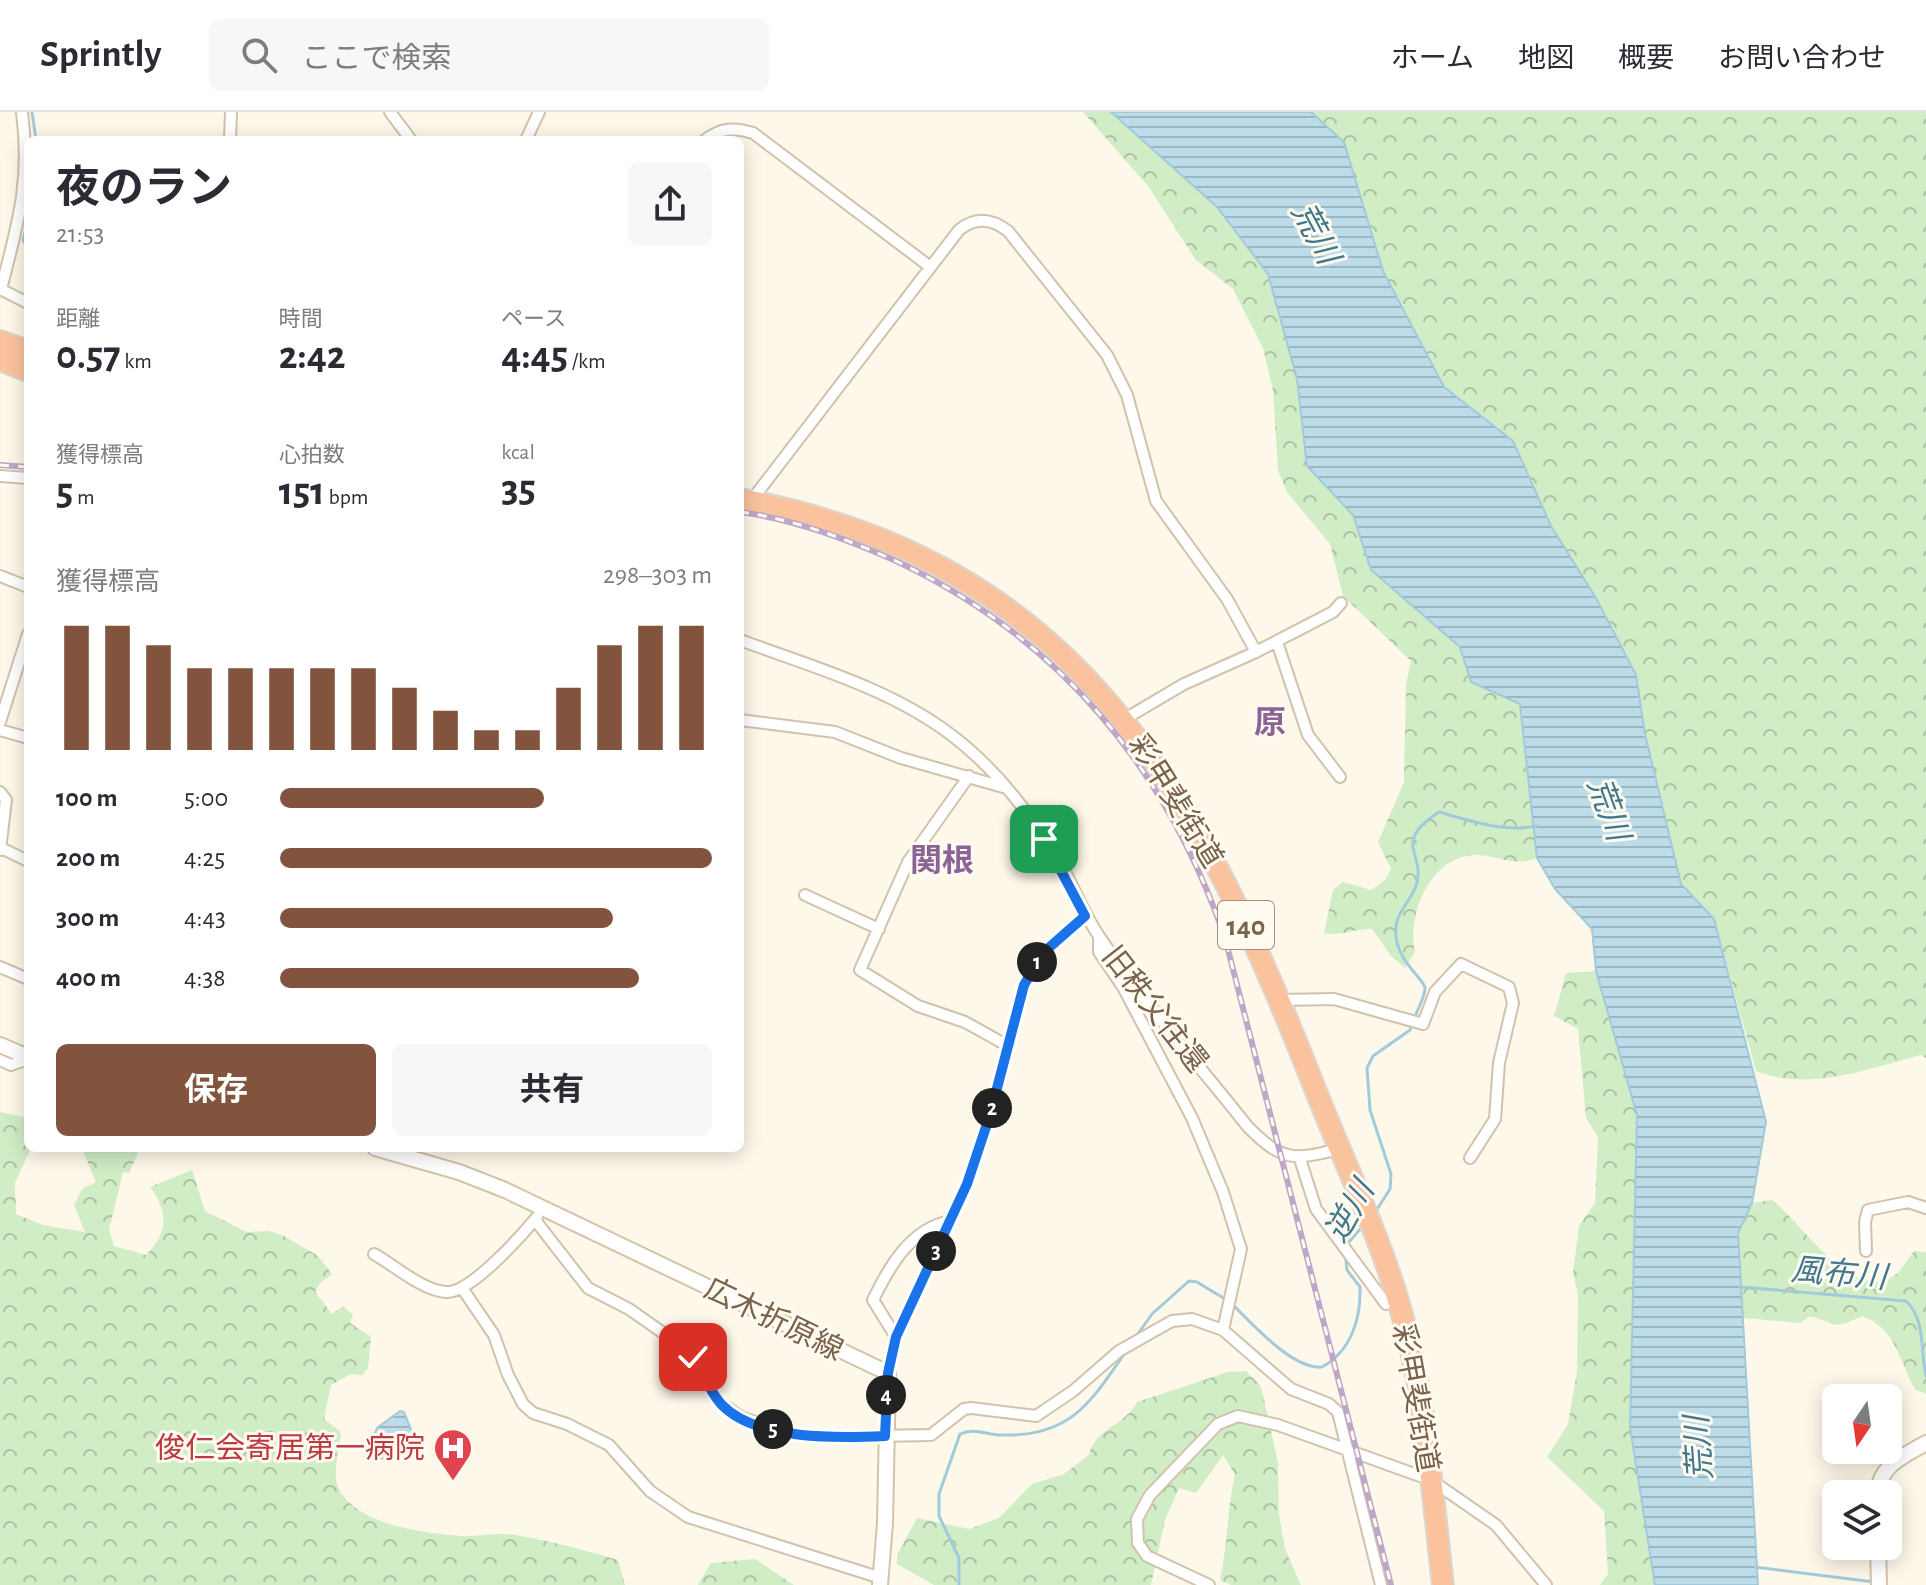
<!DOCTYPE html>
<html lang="ja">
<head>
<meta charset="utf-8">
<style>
  :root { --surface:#fff; --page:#f7f7f7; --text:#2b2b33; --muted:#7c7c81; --line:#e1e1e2; --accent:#82543d }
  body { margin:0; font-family:"Alegreya Sans","Noto Sans JP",sans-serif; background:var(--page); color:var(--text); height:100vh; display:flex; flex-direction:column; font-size:30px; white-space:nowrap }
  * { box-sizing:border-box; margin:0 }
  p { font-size:26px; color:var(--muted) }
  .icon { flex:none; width:44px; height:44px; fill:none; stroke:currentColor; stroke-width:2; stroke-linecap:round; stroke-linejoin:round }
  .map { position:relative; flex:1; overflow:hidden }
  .side { position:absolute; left:24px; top:24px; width:720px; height:1016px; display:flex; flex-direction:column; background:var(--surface); border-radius:12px; box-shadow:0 4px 20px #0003 }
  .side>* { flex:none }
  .needle { width:52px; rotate:193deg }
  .tools { position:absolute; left:1822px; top:1272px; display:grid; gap:16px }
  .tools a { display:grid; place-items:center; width:80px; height:80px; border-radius:12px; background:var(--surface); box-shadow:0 4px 20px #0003; font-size:40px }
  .pin { position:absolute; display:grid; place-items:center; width:68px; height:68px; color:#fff; margin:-34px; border-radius:16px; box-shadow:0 4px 12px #0006 }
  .km { position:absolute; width:40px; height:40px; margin:-20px; border-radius:50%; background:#222; color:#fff; font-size:22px; line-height:40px; text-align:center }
  .round { display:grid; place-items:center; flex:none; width:84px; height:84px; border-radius:12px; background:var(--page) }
  .head { display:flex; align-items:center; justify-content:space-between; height:136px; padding:0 32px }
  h1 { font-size:44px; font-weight:700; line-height:60px }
  .metrics { display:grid; grid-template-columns:repeat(3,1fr); gap:12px; height:136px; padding:8px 32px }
  .metrics div { display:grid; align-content:center }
  .metrics b { font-size:40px; font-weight:700 }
  .metrics small { font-size:22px; font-weight:400 }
  .metrics p { font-size:22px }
  .chart { height:224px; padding:16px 32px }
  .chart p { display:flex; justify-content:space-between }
  .chart svg { width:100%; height:144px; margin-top:8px; stroke:var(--accent); stroke-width:6 }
  .cta { display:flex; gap:16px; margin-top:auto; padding:16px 32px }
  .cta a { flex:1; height:92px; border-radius:12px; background:var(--accent); color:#fff; font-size:32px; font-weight:700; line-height:92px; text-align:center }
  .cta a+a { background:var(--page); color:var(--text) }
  ul { padding:0 32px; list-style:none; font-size:26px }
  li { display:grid; grid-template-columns:128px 96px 1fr; align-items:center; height:60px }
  li i { height:20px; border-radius:10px; background:var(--accent) }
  header { display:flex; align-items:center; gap:48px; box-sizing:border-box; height:112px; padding:0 40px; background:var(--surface); border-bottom:2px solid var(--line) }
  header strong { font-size:38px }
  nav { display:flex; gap:44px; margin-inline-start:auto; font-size:28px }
  .search { width:560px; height:72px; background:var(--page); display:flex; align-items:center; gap:20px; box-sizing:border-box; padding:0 28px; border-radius:12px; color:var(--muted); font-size:30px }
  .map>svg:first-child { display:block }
  .forest { fill:url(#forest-crowns) }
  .water { fill:url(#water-rules); stroke:#a2cadb; stroke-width:2 }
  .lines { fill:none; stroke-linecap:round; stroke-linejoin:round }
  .stream { stroke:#a2cadb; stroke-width:3 }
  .street-casing { stroke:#d1c2ad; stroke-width:14 }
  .secondary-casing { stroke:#d4c3ab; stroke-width:18 }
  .highway-casing { stroke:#dcd6d0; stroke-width:24 }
  .street { stroke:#fff; stroke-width:10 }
  .secondary { stroke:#fff; stroke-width:14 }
  .highway { stroke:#fac39e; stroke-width:20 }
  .rail-casing { stroke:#bea6c9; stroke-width:6 }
  .rail { stroke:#fffbf1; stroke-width:3; stroke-dasharray:9; stroke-linecap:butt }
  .route-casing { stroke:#fff; stroke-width:16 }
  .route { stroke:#1a73e8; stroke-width:10 }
  .labels { text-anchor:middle; stroke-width:6; stroke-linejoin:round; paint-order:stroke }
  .shield { fill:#fffbf1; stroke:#a2907d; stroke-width:2 }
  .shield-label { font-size:28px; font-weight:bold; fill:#7a624b }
  .street-label { font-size:30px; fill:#7a624b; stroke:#fffbf1 }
  .health-label { font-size:30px; fill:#be3a42; stroke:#fffbf1; text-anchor:end }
  .water-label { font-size:32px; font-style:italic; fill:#42778e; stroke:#fffbf1 }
  .neighbourhood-label { font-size:32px; font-weight:bold; fill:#8c6396; stroke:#fffbf1 }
</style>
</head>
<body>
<header>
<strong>Sprintly</strong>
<div class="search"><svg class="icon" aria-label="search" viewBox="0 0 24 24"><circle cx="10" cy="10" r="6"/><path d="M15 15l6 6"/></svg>ここで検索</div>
<nav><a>ホーム</a><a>地図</a><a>概要</a><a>お問い合わせ</a></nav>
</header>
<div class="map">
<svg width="1926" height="1473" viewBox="0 0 1926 1473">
  <defs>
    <pattern id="forest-crowns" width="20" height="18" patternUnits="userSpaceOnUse" patternTransform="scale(2)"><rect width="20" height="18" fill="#d0edc6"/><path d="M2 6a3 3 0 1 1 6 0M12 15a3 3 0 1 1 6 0" fill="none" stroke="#aec3a3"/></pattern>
    <pattern id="water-rules" width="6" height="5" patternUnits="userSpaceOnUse" patternTransform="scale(2)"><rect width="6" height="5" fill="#bcdce9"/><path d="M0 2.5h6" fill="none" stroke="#9eb6bf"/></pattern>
  </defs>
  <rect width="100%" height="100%" fill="#fdf8e9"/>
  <!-- forest -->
  <path class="forest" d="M 1083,0 L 1111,0 L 1217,95 L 1268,162 L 1297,267 L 1307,354 L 1353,403 L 1371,458 L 1460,535 L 1471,570 L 1520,592 L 1537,746 C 1513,755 1500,744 1477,743 C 1431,742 1406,804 1415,840 L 1405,856 L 1391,844 L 1372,817 C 1353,817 1344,824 1324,821 L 1333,778 L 1343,770 L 1371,778 L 1385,768 L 1391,757 L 1378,730 L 1404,670 L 1406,572 L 1411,549 L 1343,484 L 1330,432 L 1287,380 L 1278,359 L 1273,278 L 1263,236 L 1233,177 L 1196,148 L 1148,74 Z
    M 1311,0 L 1926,0 L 1926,946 L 1921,943 C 1867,957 1810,980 1756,959 L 1714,807 L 1681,772 L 1645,622 L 1636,563 L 1596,486 L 1551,414 L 1513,329 L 1444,275 L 1383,159 L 1344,30 Z
    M 1596,859 L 1637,1003 L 1630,1315 L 1655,1473 L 1600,1473 L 1608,1462 L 1604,1399 L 1547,1345 L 1568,1312 L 1577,1260 L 1578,1183 L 1573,1161 L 1579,1114 L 1595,1091 L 1598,1025 L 1586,1006 L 1578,917 L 1554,904 L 1566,861 Z
    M 0,1000 L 28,1006 L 28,1036 L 31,1036 L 15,1071 L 16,1102 L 43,1113 L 85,1120 L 74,1093 L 82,1077 L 96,1070 L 82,1036 L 135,1036 L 138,1041 L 129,1061 L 123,1060 L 109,1118 L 114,1134 L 146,1143 C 168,1121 169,1101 150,1075 L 192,1058 L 205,1099 L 247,1120 L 269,1119 L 284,1124 L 318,1144 L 332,1162 L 320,1171 L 315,1180 L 332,1202 L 343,1194 L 353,1203 L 350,1211 L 371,1225 L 368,1256 L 362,1263 L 351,1262 L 331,1273 L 324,1307 L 341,1320 C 340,1336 332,1360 338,1375 C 355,1413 424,1421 460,1424 C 478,1425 498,1420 516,1423 C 551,1429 584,1438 618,1448 L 625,1473 L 0,1473 Z
    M 1772,1088 C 1801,1110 1853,1193 1895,1163 C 1902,1158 1908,1147 1914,1139 L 1926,1140 L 1926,1282 L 1915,1277 C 1899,1249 1896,1216 1862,1204 C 1832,1218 1841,1213 1810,1204 L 1800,1211 L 1743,1206 L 1738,1121 L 1752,1091 Z
    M 1246,1259 L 1260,1273 L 1264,1287 L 1278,1351 L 1279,1402 L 1285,1437 L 1301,1473 L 1231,1473 L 1220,1468 C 1228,1432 1227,1397 1235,1362 L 1223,1343 L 1196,1381 L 1179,1376 L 1165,1408 L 1151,1473 L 934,1473 L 897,1452 L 897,1443 L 917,1406 L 969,1417 L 999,1406 L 1032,1372 L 1064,1362 L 1089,1343 C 1095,1316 1125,1314 1137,1290 L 1228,1260 Z
    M 755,1447 L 794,1473 L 698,1473 L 711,1451 Z"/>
  <!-- water -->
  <path class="water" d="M 1111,0 L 1311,0 L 1344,30 L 1383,159 L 1444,275 L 1513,329 L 1551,414 L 1596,486 L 1636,563 L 1645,622 L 1681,772 L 1714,807 L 1766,1010 L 1752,1091 L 1738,1121 L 1758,1473 L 1655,1473 L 1630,1315 L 1637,1003 L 1596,859 L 1592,817 L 1555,777 L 1537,746 L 1520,592 L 1471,570 L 1460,535 L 1371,458 L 1353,403 L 1307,354 L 1297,267 L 1268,162 L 1217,95 Z
    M 400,1299 L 404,1300 L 419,1337 L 418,1341 L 404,1347 L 365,1346 L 377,1316 Z"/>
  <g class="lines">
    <!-- stream -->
    <path class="stream" d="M 32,0 L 36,28
      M 28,110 L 23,128 L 28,136
      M 1415,905 C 1418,896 1425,885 1425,876 C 1425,868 1398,850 1396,824 C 1393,802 1409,793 1416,774 C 1427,741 1390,732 1439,700 C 1472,709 1503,721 1537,714
      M 1376,1099 L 1390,1077 L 1391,1062 L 1370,998 L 1367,956 L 1373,944 L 1410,918 L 1412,912
      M 1347,1132 L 1363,1114
      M 1740,1175 L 1906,1189 C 1926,1208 1920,1237 1926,1264
      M 1231,1191 C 1251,1210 1292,1258 1322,1255 C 1351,1239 1361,1207 1360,1175 L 1347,1158 L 1345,1139
      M 1135,1226 L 1152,1202 L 1189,1169 L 1197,1170 L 1225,1187
      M 1755,1455 L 1874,1470
      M 959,1473 L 959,1446 L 939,1404 L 939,1382 L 960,1322 C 975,1315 986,1323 1002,1323 C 1069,1325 1090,1292 1124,1242"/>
    <!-- street casing -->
    <g class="street-casing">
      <path id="street" d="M 390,0 L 411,28
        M 230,28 L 231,0
        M 526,28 L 539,0
        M 705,28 C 721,16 734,15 753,21 L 929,154
        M 0,177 L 28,191
        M 1,177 C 18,111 31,69 22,0
        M 0,364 L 28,366
        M 751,389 L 959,118 C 976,104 992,107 1008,119 L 1107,243 L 1127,283 L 1156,389 L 1227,487 L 1256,540 L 1184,572 L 1123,608
        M 0,464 L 28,475
        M 740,528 C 810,554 889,576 950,622 C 997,657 1036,709 1065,760 C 1077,782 1085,804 1099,824 C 1144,891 1198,952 1248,1015 C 1282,1049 1293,1049 1338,1037
        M 1277,530 L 1308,623 L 1340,665
        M 1256,540 L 1333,500 L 1341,491
        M 740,608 L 835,620 L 901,646 L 1003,675
        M 0,610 L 28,522
        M 0,618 L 28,626
        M 969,664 L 908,750 L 860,858 L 918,894 L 965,910 L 1008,934
        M 0,680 L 6,688 L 0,738
        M 1,736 L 28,749
        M 805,783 L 879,817
        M 1099,824 L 1099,840 L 1123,875 L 1192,1006 L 1223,1080 L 1241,1137 L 1223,1218 L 1291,1277 L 1329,1292 L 1338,1300 L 1381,1473
        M 0,855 L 28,867
        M 1280,888 L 1334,887 L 1423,912 L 1435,880 L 1461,852 L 1509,875 L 1513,891 L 1499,951 L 1495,1007 L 1470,1046
        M 0,948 L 11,953 L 28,947
        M 1300,1047 L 1316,1097 L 1386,1192
        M 535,1108 L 588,1176 L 629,1197 L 689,1239 L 719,1290 L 741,1305 L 789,1322 L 818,1325 L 931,1323 L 964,1297 L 971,1296 L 1036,1304 L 1073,1279 L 1119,1239 L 1172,1209 L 1192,1207 L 1223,1218
        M 1866,1139 L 1865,1110 L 1868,1098 L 1908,1090 L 1926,1096
        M 374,1142 C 394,1153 423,1179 446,1180 C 470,1182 522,1123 537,1105
        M 462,1176 L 494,1223 L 508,1263 L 523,1292 L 533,1301 L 567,1312 L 609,1333 L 650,1379 L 688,1405 L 881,1466
        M 896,1225 L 873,1188 C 889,1155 910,1117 950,1109
        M 888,1261 L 896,1225 L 967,1072 L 990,1003 L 1024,873 L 1044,840 L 1085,804
        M 1209,1473 L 1147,1444 L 1138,1431 L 1137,1407 L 1150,1383 L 1218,1312 L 1238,1304 L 1278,1313 L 1431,1368 L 1496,1413 L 1546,1473"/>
    </g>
    <!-- secondary casing -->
    <g class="secondary-casing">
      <path id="secondary" d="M 0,933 L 28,945
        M 375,1036 L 459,1060 L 505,1078 L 888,1261 L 885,1411 L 880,1473
        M 1877,1382 C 1881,1352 1902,1345 1926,1331
        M 1878,1434 L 1879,1473"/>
    </g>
    <!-- highway casing -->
    <g class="highway-casing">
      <path id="highway" d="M 0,229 L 28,239
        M 0,248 L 28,259
        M 740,387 C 1074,449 1195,673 1310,964 C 1342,1048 1385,1131 1406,1218 C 1427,1302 1433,1388 1443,1473"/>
    </g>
    <!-- street -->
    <use href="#street" class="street"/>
    <!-- secondary -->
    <use href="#secondary" class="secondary"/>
    <!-- highway -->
    <use href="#highway" class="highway"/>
    <!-- rail casing -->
    <g class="rail-casing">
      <path id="rail" d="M 0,353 L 28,355
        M 740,400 C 793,407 847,427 896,449 C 1060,526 1167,657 1225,826 L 1391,1473"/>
    </g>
    <!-- rail -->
    <use href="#rail" class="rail"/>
  </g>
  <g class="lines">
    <!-- route casing -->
    <g class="route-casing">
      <path id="route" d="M 693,1245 C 702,1260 710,1280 722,1293 C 757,1329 840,1326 885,1324 L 888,1261 L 896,1225 L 967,1072 L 990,1003 L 1024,873 L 1044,840 L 1085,804 L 1044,727"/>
    </g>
    <!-- route -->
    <use href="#route" class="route"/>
  </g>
  <!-- icons -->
  <defs>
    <g id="hospital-pin" transform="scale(2)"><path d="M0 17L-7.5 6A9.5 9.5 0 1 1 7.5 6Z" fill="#e0444e" stroke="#fffbf1"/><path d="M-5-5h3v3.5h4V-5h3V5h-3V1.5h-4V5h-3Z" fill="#fff"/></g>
  </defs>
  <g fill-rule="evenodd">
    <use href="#hospital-pin" x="453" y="1336"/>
  </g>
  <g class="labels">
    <!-- shield labels -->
    <rect class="shield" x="1218" y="789" width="56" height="48" rx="6"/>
    <g class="shield-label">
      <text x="1246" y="823">140</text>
    </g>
    <!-- street labels -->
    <g class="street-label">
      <text transform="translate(1176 689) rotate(58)" y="10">彩甲斐街道</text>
      <text transform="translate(1155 897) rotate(52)" y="10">旧秩父往還</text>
      <text transform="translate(774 1207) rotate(26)" y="10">広木折原線</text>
      <text transform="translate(1416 1286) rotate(80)" y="10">彩甲斐街道</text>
    </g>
    <!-- health labels -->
    <g class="health-label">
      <text x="425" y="1346">俊仁会寄居第一病院</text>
    </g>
    <!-- water labels -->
    <g class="water-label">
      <text transform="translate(1316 121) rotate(62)" y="11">荒川</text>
      <text transform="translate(1609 697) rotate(70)" y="11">荒川</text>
      <text transform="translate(1349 1099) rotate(-60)" y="11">逆川</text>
      <text transform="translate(1839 1161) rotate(5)" y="11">風布川</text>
      <text transform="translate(1698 1336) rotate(-94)" y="11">荒川</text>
    </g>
    <!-- neighbourhood labels -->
    <g class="neighbourhood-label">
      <text x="1270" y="621">原</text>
      <text x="942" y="759">関根</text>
    </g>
  </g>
</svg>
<div class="tools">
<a><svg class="needle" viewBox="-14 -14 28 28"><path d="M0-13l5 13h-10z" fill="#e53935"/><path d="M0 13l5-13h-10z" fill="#7c7c81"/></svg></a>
<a><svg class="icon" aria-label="layers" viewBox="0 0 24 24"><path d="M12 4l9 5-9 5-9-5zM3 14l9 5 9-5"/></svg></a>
</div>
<div class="pin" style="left:1044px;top:727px;background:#1e9e55"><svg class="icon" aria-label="arrive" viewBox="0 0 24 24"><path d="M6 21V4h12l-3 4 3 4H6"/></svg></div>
<div class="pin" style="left:693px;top:1245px;background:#d93025"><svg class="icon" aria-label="check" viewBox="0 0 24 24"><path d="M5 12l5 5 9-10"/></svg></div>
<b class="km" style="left:1037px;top:850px">1</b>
<b class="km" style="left:992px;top:996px">2</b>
<b class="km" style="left:936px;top:1139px">3</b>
<b class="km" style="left:886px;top:1283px">4</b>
<b class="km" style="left:773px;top:1317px">5</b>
<section class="side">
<div class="head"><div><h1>夜のラン</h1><p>21:53</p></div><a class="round"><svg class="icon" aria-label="share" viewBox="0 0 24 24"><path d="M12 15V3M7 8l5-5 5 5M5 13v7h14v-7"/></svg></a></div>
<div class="metrics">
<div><p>距離</p><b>0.57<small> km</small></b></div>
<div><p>時間</p><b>2:42</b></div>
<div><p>ペース</p><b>4:45<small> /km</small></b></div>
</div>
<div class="metrics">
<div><p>獲得標高</p><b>5<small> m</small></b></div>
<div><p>心拍数</p><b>151<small> bpm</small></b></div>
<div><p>kcal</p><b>35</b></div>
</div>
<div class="chart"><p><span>獲得標高</span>298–303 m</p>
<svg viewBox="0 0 160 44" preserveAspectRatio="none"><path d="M5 44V6M15 44V6M25 44V12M35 44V19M45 44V19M55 44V19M65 44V19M75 44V19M85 44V25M95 44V32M105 44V38M115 44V38M125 44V25M135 44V12M145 44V6M155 44V6"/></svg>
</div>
<ul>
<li><b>100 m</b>5:00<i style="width:61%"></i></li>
<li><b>200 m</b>4:25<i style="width:100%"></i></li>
<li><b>300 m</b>4:43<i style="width:77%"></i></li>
<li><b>400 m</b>4:38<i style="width:83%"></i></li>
</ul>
<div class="cta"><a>保存</a><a>共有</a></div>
</section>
</div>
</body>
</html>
